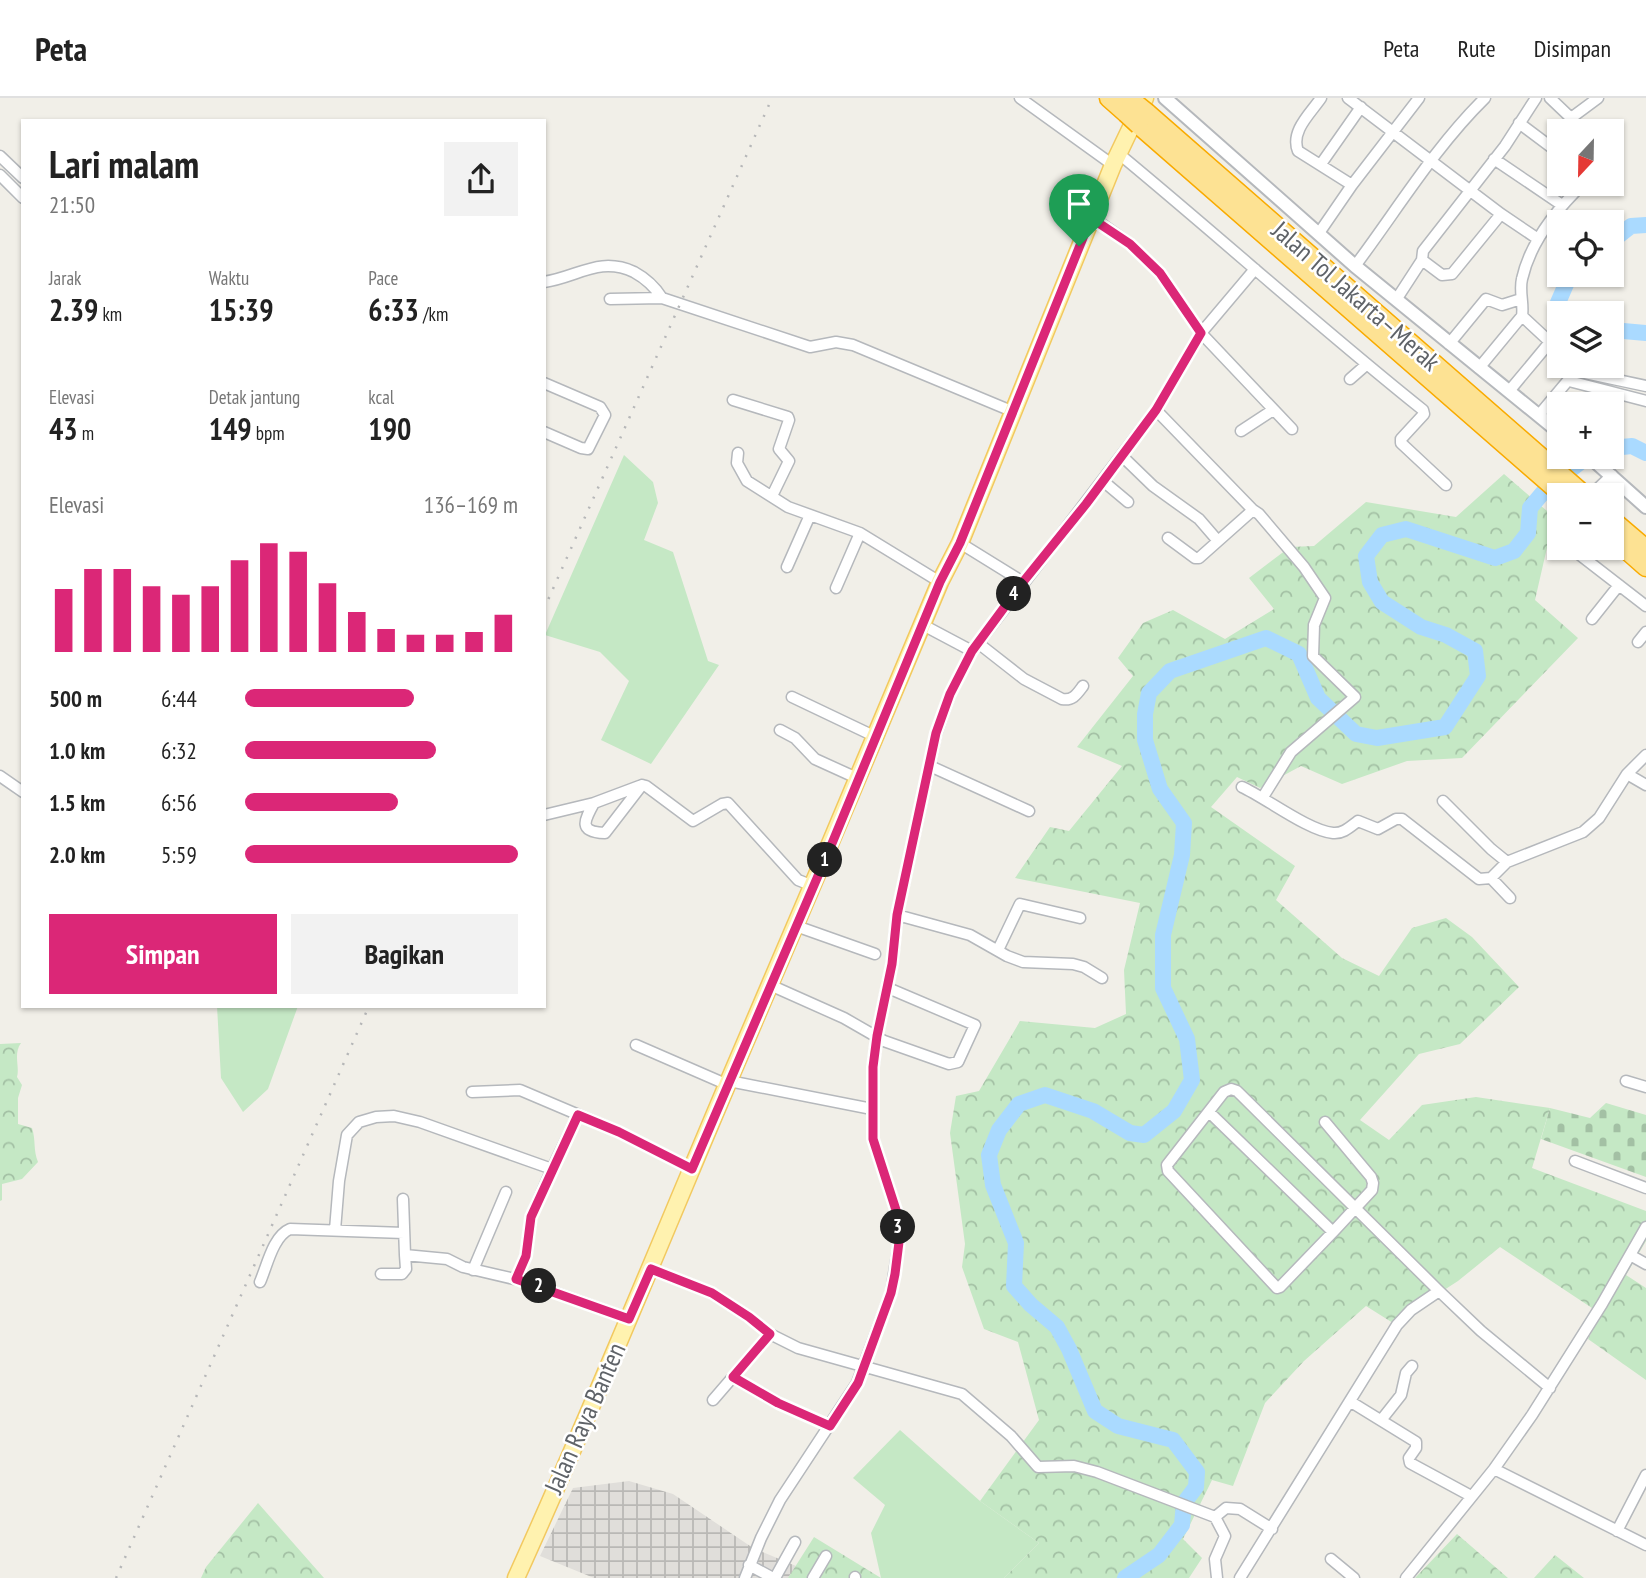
<!DOCTYPE html>
<html lang="id">
<head>
<meta charset="utf-8">
<style>
  :root { --surface:#fff; --page:#f2f2f2; --text:#222; --muted:#767676; --line:#e0e0e0; --accent:#db2777 }
  body { margin:0; font-family:"PT Sans Narrow",sans-serif; background:var(--page); color:var(--text); height:100vh; display:flex; flex-direction:column; font-size:26px; white-space:nowrap }
  * { box-sizing:border-box; margin:0 }
  p { font-size:23px; color:var(--muted) }
  .icon { flex:none; width:38px; height:38px; fill:none; stroke:currentColor; stroke-width:2; stroke-linecap:round; stroke-linejoin:round }
  .map { position:relative; flex:1; overflow:hidden }
  .details { position:absolute; left:21px; top:21px; width:525px; height:889px; display:flex; flex-direction:column; background:var(--surface); border-radius:0px; box-shadow:0 2px 5px #0004 }
  .details>* { flex:none }
  .needle { width:46px; rotate:202deg }
  .buttons { position:absolute; left:1547px; top:21px; display:grid; gap:14px }
  .buttons a { display:grid; place-items:center; width:77px; height:77px; border-radius:0px; background:var(--surface); box-shadow:0 2px 5px #0004; font-size:35px }
  .pin { position:absolute; display:grid; place-items:center; width:60px; height:60px; color:#fff; margin:-72px -30px; border-radius:50% 50% 50% 0; rotate:-45deg; box-shadow:0 0 7px #0007 }
  .pin .icon { rotate:45deg }
  .km { position:absolute; width:35px; height:35px; margin:-18px; border-radius:50%; background:#222; color:#fff; font-size:19px; line-height:35px; text-align:center }
  .round { display:grid; place-items:center; flex:none; width:74px; height:74px; border-radius:0px; background:var(--page) }
  .overview { display:flex; align-items:center; justify-content:space-between; height:119px; padding:0 28px }
  h1 { font-size:38px; font-weight:800; line-height:52px }
  .metrics { display:grid; grid-template-columns:repeat(3,1fr); gap:10px; height:119px; padding:7px 28px }
  .metrics div { display:grid; align-content:center }
  .metrics b { font-size:30px; font-weight:800 }
  .metrics small { font-size:19px; font-weight:400 }
  .metrics p { font-size:19px }
  .chart { height:196px; padding:14px 28px }
  .chart p { display:flex; justify-content:space-between }
  .chart svg { width:100%; height:126px; margin-top:7px; stroke:var(--accent); stroke-width:6 }
  .cta { display:flex; gap:14px; margin-top:auto; padding:14px 28px }
  .cta a { flex:1; height:80px; border-radius:0px; background:var(--accent); color:#fff; font-size:28px; font-weight:800; line-height:80px; text-align:center }
  .cta a+a { background:var(--page); color:var(--text) }
  ul { padding:0 28px; list-style:none; font-size:23px }
  li { display:grid; grid-template-columns:112px 84px 1fr; align-items:center; height:52px }
  li i { height:18px; border-radius:9px; background:var(--accent) }
  header { display:flex; align-items:center; gap:42px; box-sizing:border-box; height:98px; padding:0 35px; background:var(--surface); border-bottom:2px solid var(--line) }
  header strong { font-size:33px }
  nav { display:flex; gap:38px; margin-inline-start:auto; font-size:24px }
  .map>svg:first-child { display:block }
  .industrial { fill:url(#industrial-grid) }
  .grass { fill:#c5e8c5 }
  .forest { fill:url(#forest-crowns) }
  .cemetery { fill:url(#cemetery-stones) }
  .lines { fill:none; stroke-linecap:round; stroke-linejoin:round }
  .river { stroke:#aadaff; stroke-width:16 }
  .minor-casing { stroke:#b5b8bc; stroke-width:13 }
  .tertiary-casing { stroke:#b5b8bc; stroke-width:16 }
  .primary-casing { stroke:#f2c960; stroke-width:19 }
  .motorway-casing { stroke:#f9ab00; stroke-width:21 }
  .minor { stroke:#fff; stroke-width:10 }
  .tertiary { stroke:#fff; stroke-width:12 }
  .primary { stroke:#fff2af; stroke-width:16 }
  .motorway { stroke:#fde293; stroke-width:18 }
  .rail { stroke:#b6b7b8; stroke-width:2.5; stroke-dasharray:2 9; stroke-linecap:butt }
  .motorway-bridge-casing { stroke:#f9ab00; stroke-width:21; stroke-linecap:butt }
  .motorway-bridge { stroke:#fde293; stroke-width:18 }
  .route-casing { stroke:#fff; stroke-width:14 }
  .route { stroke:#db2777; stroke-width:9 }
  .labels { text-anchor:middle; stroke-width:5; stroke-linejoin:round; paint-order:stroke }
  .street-label { font-size:26px; fill:#5f6368; stroke:#fff }
</style>
</head>
<body>
<header>
<strong>Peta</strong>
<nav><a>Peta</a><a>Rute</a><a>Disimpan</a></nav>
</header>
<div class="map">
<svg width="1646" height="1480" viewBox="0 0 1646 1480">
  <defs>
    <pattern id="industrial-grid" width="8" height="8" patternUnits="userSpaceOnUse" patternTransform="scale(1.75)"><rect width="8" height="8" fill="#e0deda"/><path d="M0 4h8M4 0v8" fill="none" stroke="#b9b8b5"/></pattern>
    <pattern id="forest-crowns" width="20" height="18" patternUnits="userSpaceOnUse" patternTransform="scale(1.75)"><rect width="20" height="18" fill="#c5e8c5"/><path d="M2 6a3 3 0 1 1 6 0M12 15a3 3 0 1 1 6 0" fill="none" stroke="#a3c0a4"/></pattern>
    <pattern id="cemetery-stones" width="16" height="16" patternUnits="userSpaceOnUse" patternTransform="scale(1.75)"><rect width="16" height="16" fill="#c5e8c5"/><path d="M2 7V4a2 2 0 0 1 4 0v3zM10 15v-3a2 2 0 0 1 4 0v3z" fill="#a3c0a4"/></pattern>
  </defs>
  <rect width="100%" height="100%" fill="#f1efe8"/>
  <!-- industrial -->
  <path class="industrial" d="M 629,1383 L 673,1396 L 753,1450 L 796,1468 L 788,1480 L 594,1480 L 540,1458 L 573,1390 Z"/>
  <!-- grass -->
  <path class="grass" d="M 624,357 L 653,384 L 658,405 L 644,442 L 673,454 L 708,563 L 719,567 L 651,666 L 601,642 L 629,583 L 600,554 L 545,537 Z
    M 217,908 L 298,908 L 268,991 L 243,1014 L 221,980 Z
    M 900,1332 L 980,1403 L 1039,1445 L 1004,1480 L 881,1480 L 871,1435 L 885,1407 L 853,1380 Z"/>
  <!-- forest -->
  <path class="forest" d="M 1504,376 L 1554,419 L 1535,502 L 1578,540 L 1462,660 L 1407,663 L 1342,686 L 1301,668 L 1260,690 L 1237,679 L 1211,709 L 1295,768 L 1276,802 L 1342,860 L 1379,878 L 1412,830 L 1446,820 L 1472,839 L 1519,889 L 1460,946 L 1419,956 L 1360,1022 L 1389,1042 L 1422,1007 L 1476,999 L 1550,1010 L 1532,1070 L 1646,1113 L 1646,1143 L 1626,1177 L 1646,1190 L 1646,1282 L 1588,1241 L 1601,1216 L 1500,1149 L 1458,1183 L 1393,1225 L 1366,1208 L 1304,1263 L 1265,1305 L 1233,1388 L 1212,1382 L 1183,1441 L 1202,1460 L 1189,1480 L 1004,1480 L 1039,1445 L 980,1403 L 1039,1322 L 1018,1244 L 984,1231 L 962,1169 L 965,1146 L 950,1035 L 956,998 L 979,993 L 1020,923 L 1095,930 L 1126,916 L 1124,872 L 1140,805 L 1015,780 L 1050,729 L 1069,733 L 1122,668 L 1077,649 L 1133,578 L 1118,560 L 1143,525 L 1173,512 L 1225,541 L 1274,511 L 1249,480 L 1290,449 L 1314,448 L 1366,404 L 1456,419 Z
    M 21,945 C 13,956 20,969 17,979 L 22,987 L 18,1000 L 18,1026 L 32,1030 C 36,1042 33,1052 38,1064 L 22,1081 L 2,1086 L 2,1102 L 0,1103 L 0,946 Z
    M 258,1405 L 324,1480 L 201,1480 L 206,1469 Z
    M 1457,1436 L 1508,1480 L 1415,1480 Z
    M 814,1439 L 881,1480 L 788,1480 Z
    M 1555,1457 L 1584,1480 L 1534,1480 Z"/>
  <!-- cemetery -->
  <path class="cemetery" d="M 1606,1005 L 1646,1017 L 1646,1079 L 1541,1041 L 1550,1010 L 1590,1020 Z"/>
  <g class="lines">
    <!-- river -->
    <path class="river" d="M 1612,143 L 1631,128 L 1646,127
      M 1567,215 L 1557,207 L 1570,177
      M 1612,232 L 1646,235
      M 1612,350 L 1632,348 L 1646,355
      M 1125,1480 L 1159,1457 L 1182,1427 L 1184,1405 L 1196,1389 L 1197,1374 L 1173,1342 L 1118,1328 L 1095,1313 L 1069,1251 L 1057,1229 L 1031,1207 L 1014,1188 L 1016,1145 L 993,1087 L 989,1057 L 999,1032 L 1019,1006 L 1045,997 L 1093,1013 L 1130,1035 L 1144,1037 L 1174,1013 L 1192,982 L 1187,941 L 1163,890 L 1163,837 L 1182,757 L 1184,725 L 1160,691 L 1145,642 L 1145,616 L 1149,595 L 1170,573 L 1266,540 L 1299,556 L 1318,600 L 1356,636 L 1377,640 L 1445,629 L 1478,578 L 1475,553 L 1446,537 L 1421,529 L 1382,504 L 1370,484 L 1366,458 L 1382,437 L 1406,431 L 1495,460 L 1514,453 L 1528,435 L 1530,410 L 1546,391 L 1587,359"/>
    <!-- minor casing -->
    <g class="minor-casing">
      <path id="minor" d="M 1020,0 L 1113,67
        M 1321,0 C 1311,15 1290,33 1298,53 L 1352,87
        M 1348,0 L 1501,116 L 1538,141
        M 1550,0 L 1571,20 L 1598,0
        M 1571,20 L 1582,33
        M 1519,25 L 1559,55
        M 1118,55 C 1221,140 1319,229 1423,312 L 1424,316 L 1401,341 L 1401,345 L 1446,387
        M 0,58 L 23,80
        M 1494,61 L 1562,107
        M 1321,66 L 1361,9
        M 0,77 L 23,100
        M 1092,119 L 1130,146 L 1160,175 L 1201,235 L 1292,331
        M 1319,135 L 1352,87 L 1419,0
        M 1422,162 L 1442,177 L 1452,176 L 1501,116
        M 1355,168 C 1397,112 1435,49 1485,0
        M 544,184 C 578,179 599,158 634,174 C 645,180 655,189 662,200
        M 610,201 L 662,200 L 804,247 L 810,249 L 836,244 L 853,247 L 1014,314
        M 1396,202 L 1422,162 L 1423,153 L 1505,48 L 1536,0
        M 1449,246 L 1486,201 L 1502,207 L 1521,201
        M 1479,270 L 1522,218 C 1524,206 1519,193 1522,181 C 1530,145 1557,111 1583,86
        M 1571,272 L 1646,288
        M 1350,281 L 1366,267
        M 1569,283 L 1646,303
        M 544,285 L 600,309 L 605,317 L 588,351 L 581,350 L 544,334
        M 1510,292 L 1550,244 L 1522,218
        M 733,302 L 788,319 L 789,322 L 779,351 L 789,363 L 772,398
        M 1156,312 L 1253,412 L 1199,460 L 1195,460 L 1168,440
        M 1539,317 L 1570,280
        M 1241,333 L 1273,312
        M 738,355 L 737,365 L 747,383 L 788,409 L 860,435 L 940,484
        M 1122,358 L 1153,388 L 1199,421 L 1218,443
        M 1103,383 L 1128,404
        M 1591,397 L 1612,377
        M 1253,412 L 1259,416 L 1304,469 L 1325,500 L 1314,527 L 1313,558 L 1355,599 L 1291,654 L 1263,699
        M 960,445 L 1023,484
        M 1571,450 L 1646,508
        M 787,469 L 810,417
        M 836,490 L 860,435
        M 1592,521 L 1619,487
        M 923,527 L 972,553
        M 1638,544 L 1646,534
        M 978,545 L 1024,581 L 1062,601 C 1073,603 1077,596 1083,588
        M 792,599 L 876,639
        M 780,632 L 795,640 L 815,661 L 859,681
        M 930,668 L 1029,713
        M 1627,676 L 1646,687
        M 0,678 L 23,694
        M 1242,689 C 1266,700 1309,733 1333,735 C 1343,736 1350,729 1358,723 L 1378,731 L 1396,721 L 1402,721 L 1479,781 L 1491,780
        M 1443,703 L 1491,751 L 1507,764 L 1583,734 L 1599,720 L 1627,676 L 1646,657
        M 594,705 C 584,723 578,734 605,735 L 642,687
        M 544,717 L 594,705 L 642,687 L 646,688 L 693,723 L 722,706 L 728,705 L 798,782 L 813,788
        M 1507,764 L 1491,780 L 1510,800
        M 897,817 L 970,837 L 1007,858 L 1023,864 L 1073,866 L 1084,869 L 1102,880
        M 796,828 L 875,856
        M 998,852 L 1020,806 L 1080,820
        M 770,887 L 844,920 L 884,943 L 949,966 L 958,964 L 975,927 L 888,890
        M 636,947 L 728,987
        M 729,983 L 872,1011
        M 1626,983 L 1646,989
        M 472,994 L 520,992 L 619,1034 L 692,1071
        M 1209,1014 L 1333,1134 L 1372,1092 L 1373,1085 L 1371,1079 L 1325,1024
        M 1575,1063 L 1646,1090
        M 403,1101 L 405,1157 L 447,1161 L 463,1169 L 523,1183 L 629,1221
        M 335,1132 L 339,1083 L 347,1037 L 359,1024 L 376,1019 L 394,1018 L 420,1024 L 552,1071 L 578,1017
        M 1333,1134 L 1280,1189 L 1277,1190 L 1168,1073 L 1167,1067 L 1224,994 L 1231,991 L 1237,993 L 1439,1193 L 1481,1233 L 1550,1290
        M 1630,1157 L 1646,1166
        M 651,1171 L 712,1195 L 749,1219 L 770,1236 L 798,1250 L 962,1296 L 1011,1338 L 1038,1369 L 1074,1368 L 1097,1374 L 1215,1419 L 1226,1410 L 1240,1411 L 1272,1431
        M 473,1172 L 506,1094
        M 381,1176 L 402,1176 L 406,1171 L 405,1157
        M 516,1181 L 526,1158 L 531,1119 L 552,1071
        M 260,1184 C 267,1168 273,1138 290,1131 L 404,1135
        M 733,1279 L 778,1305 L 830,1328
        M 713,1302 L 770,1236
        M 1351,1304 L 1416,1344 L 1416,1350 L 1409,1360 L 1410,1365 L 1471,1398
        M 1382,1321 L 1401,1297 L 1406,1275 L 1412,1268
        M 1494,1371 L 1646,1447
        M 1215,1419 L 1225,1438 L 1215,1461 L 1217,1480
        M 1617,1433 L 1646,1377
        M 1331,1461 L 1354,1480
        M 749,1467 L 773,1480
        M 745,1480 L 761,1440 L 780,1402 L 857,1285 L 891,1195 L 899,1145 L 896,1112 L 873,1041 L 873,969 L 877,938 L 892,866 L 897,817 L 936,636 L 950,596 L 972,553 L 1156,312 L 1201,235 L 1255,171
        M 775,1480 L 795,1444
        M 813,1480 L 826,1458
        M 855,1480 L 855,1479
        M 1240,1480 L 1397,1227 L 1411,1212 L 1439,1193
        M 1406,1480 L 1494,1371 L 1532,1317 L 1602,1206 L 1646,1129"/>
    </g>
    <!-- tertiary casing -->
    <g class="tertiary-casing">
      <path id="tertiary" d="M 1165,0 L 1355,168 L 1559,334
        M 1590,359 L 1646,409"/>
    </g>
    <!-- primary casing -->
    <g class="primary-casing">
      <path id="primary" d="M 516,1480 C 591,1315 659,1147 730,980 C 801,815 871,650 940,484 L 960,445 L 1113,67 L 1145,0"/>
    </g>
    <!-- motorway casing -->
    <g class="motorway-casing">
      <path id="motorway" d="M 1109,0 L 1126,15
        M 1147,15 L 1584,397
        M 1139,27 L 1563,397
        M 1612,422 L 1646,451
        M 1612,439 L 1646,469"/>
    </g>
    <!-- minor -->
    <use href="#minor" class="minor"/>
    <!-- tertiary -->
    <use href="#tertiary" class="tertiary"/>
    <!-- primary -->
    <use href="#primary" class="primary"/>
    <!-- motorway -->
    <use href="#motorway" class="motorway"/>
    <!-- rail -->
    <path class="rail" d="M 544,511 L 772,0
      M 116,1480 L 369,908"/>
    <!-- motorway-bridge casing -->
    <g class="motorway-bridge-casing">
      <path id="motorway-bridge" d="M 1131,2 L 1147,15
        M 1126,15 L 1139,27"/>
    </g>
    <!-- motorway-bridge -->
    <use href="#motorway-bridge" class="motorway-bridge"/>
  </g>
  <g class="lines">
    <!-- route casing -->
    <g class="route-casing">
      <path id="route" d="M 1091,120 L 1130,146 L 1160,175 L 1201,235 L 1156,312 L 1086,406 L 1023,484 L 972,553 L 950,596 L 936,635 L 897,817 L 892,866 L 877,938 L 873,969 L 873,1041 L 896,1112 L 899,1144 L 895,1176 L 891,1195 L 858,1285 L 830,1328 L 778,1305 L 733,1279 L 770,1236 L 749,1219 L 712,1195 L 651,1171 L 629,1221 L 516,1181 L 526,1158 L 531,1119 L 578,1017 L 619,1034 L 692,1071 L 833,743 L 940,484 L 960,445 Z"/>
    </g>
    <!-- route -->
    <use href="#route" class="route"/>
  </g>
  <g class="labels">
    <!-- street labels -->
    <g class="street-label">
      <text transform="translate(1356 198) rotate(41)" y="9">Jalan Tol Jakarta–Merak</text>
      <text transform="translate(585 1320) rotate(-66)" y="9">Jalan Raya Banten</text>
    </g>
  </g>
</svg>
<div class="buttons">
<a><svg class="needle" viewBox="-14 -14 28 28"><path d="M0-13l5 13h-10z" fill="#e53935"/><path d="M0 13l5-13h-10z" fill="#767676"/></svg></a>
<a><svg class="icon" aria-label="locate" viewBox="0 0 24 24"><circle cx="12" cy="12" r="6"/><path d="M12 2v4M12 18v4M2 12h4M18 12h4"/></svg></a>
<a><svg class="icon" aria-label="layers" viewBox="0 0 24 24"><path d="M12 4l9 5-9 5-9-5zM3 14l9 5 9-5"/></svg></a>
<a>+</a>
<a>−</a>
</div>
<div class="pin" style="left:1079px;top:148px;background:#1e9e55"><svg class="icon" aria-label="arrive" viewBox="0 0 24 24"><path d="M6 21V4h12l-3 4 3 4H6"/></svg></div>
<b class="km" style="left:825px;top:762px">1</b>
<b class="km" style="left:539px;top:1188px">2</b>
<b class="km" style="left:898px;top:1129px">3</b>
<b class="km" style="left:1014px;top:496px">4</b>
<section class="details">
<div class="overview"><div><h1>Lari malam</h1><p>21:50</p></div><a class="round"><svg class="icon" aria-label="share" viewBox="0 0 24 24"><path d="M12 15V3M7 8l5-5 5 5M5 13v7h14v-7"/></svg></a></div>
<div class="metrics">
<div><p>Jarak</p><b>2.39<small> km</small></b></div>
<div><p>Waktu</p><b>15:39</b></div>
<div><p>Pace</p><b>6:33<small> /km</small></b></div>
</div>
<div class="metrics">
<div><p>Elevasi</p><b>43<small> m</small></b></div>
<div><p>Detak jantung</p><b>149<small> bpm</small></b></div>
<div><p>kcal</p><b>190</b></div>
</div>
<div class="chart"><p><span>Elevasi</span>136–169 m</p>
<svg viewBox="0 0 160 44" preserveAspectRatio="none"><path d="M5 44V22M15 44V15M25 44V15M35 44V21M45 44V24M55 44V21M65 44V12M75 44V6M85 44V9M95 44V20M105 44V30M115 44V36M125 44V38M135 44V38M145 44V37M155 44V31"/></svg>
</div>
<ul>
<li><b>500 m</b>6:44<i style="width:62%"></i></li>
<li><b>1.0 km</b>6:32<i style="width:70%"></i></li>
<li><b>1.5 km</b>6:56<i style="width:56%"></i></li>
<li><b>2.0 km</b>5:59<i style="width:100%"></i></li>
</ul>
<div class="cta"><a>Simpan</a><a>Bagikan</a></div>
</section>
</div>
</body>
</html>
